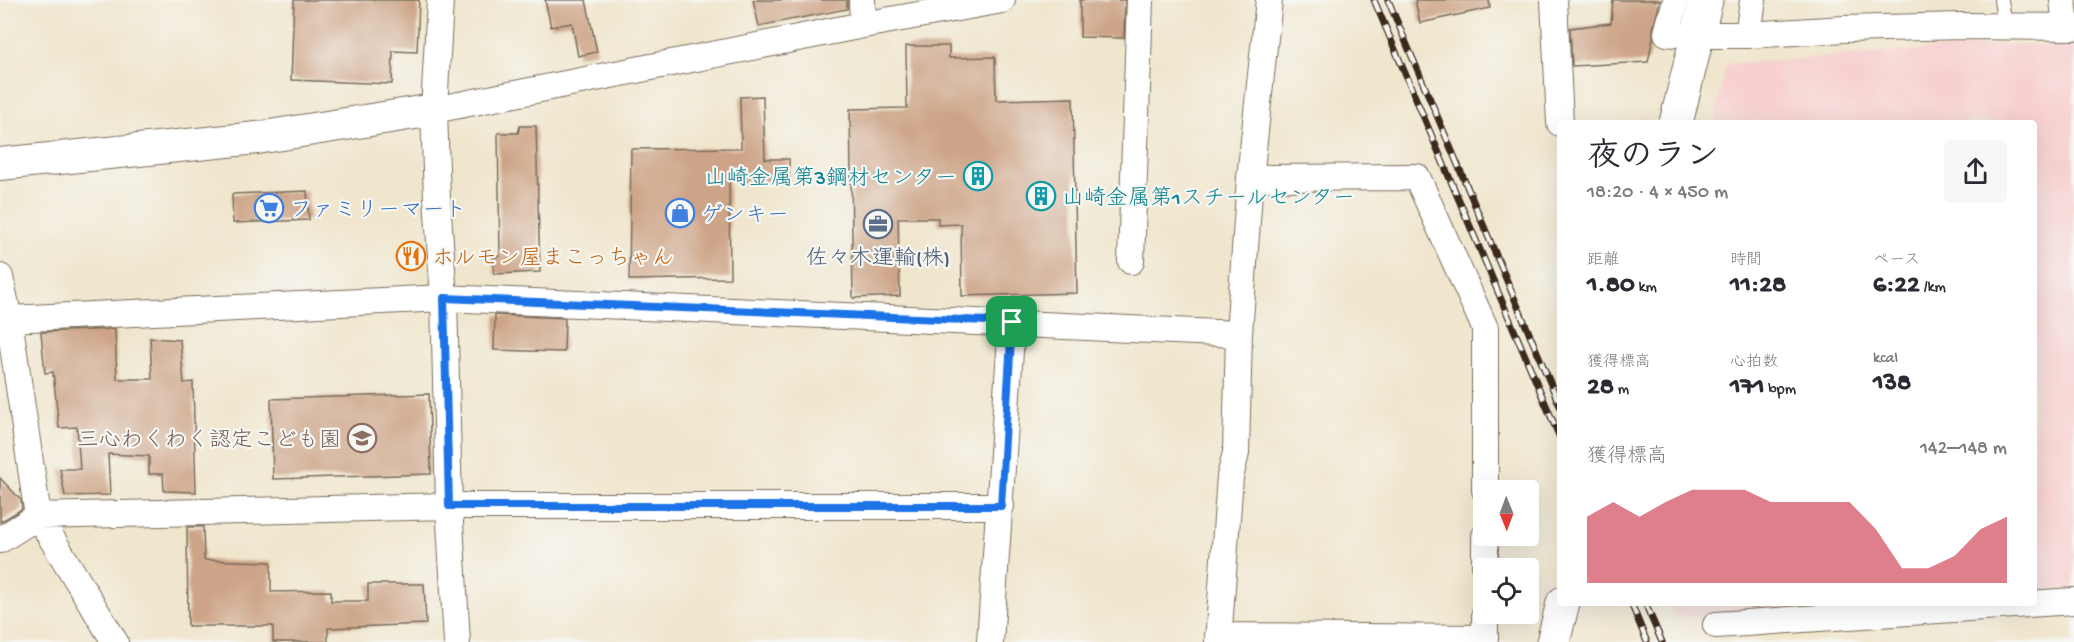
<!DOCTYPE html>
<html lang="ja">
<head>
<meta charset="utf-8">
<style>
  :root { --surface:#fff; --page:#f7f7f7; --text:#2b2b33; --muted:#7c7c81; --accent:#d1495b }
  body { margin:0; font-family:"Gochi Hand","Klee One",sans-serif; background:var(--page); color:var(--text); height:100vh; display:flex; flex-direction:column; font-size:22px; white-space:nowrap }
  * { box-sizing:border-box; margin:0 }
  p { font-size:20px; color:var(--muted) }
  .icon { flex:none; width:33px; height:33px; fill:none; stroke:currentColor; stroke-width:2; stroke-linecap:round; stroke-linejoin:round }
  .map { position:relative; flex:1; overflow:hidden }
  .panel { position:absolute; left:1557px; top:120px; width:480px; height:486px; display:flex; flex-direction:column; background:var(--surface); border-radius:6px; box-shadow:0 6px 24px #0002 }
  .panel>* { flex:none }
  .needle { width:39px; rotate:179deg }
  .tools { position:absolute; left:1473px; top:480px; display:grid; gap:12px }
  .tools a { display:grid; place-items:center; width:66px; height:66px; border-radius:6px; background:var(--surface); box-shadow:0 6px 24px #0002; font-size:30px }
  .pin { position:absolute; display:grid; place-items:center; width:51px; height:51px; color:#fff; margin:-26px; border-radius:12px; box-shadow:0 3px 9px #0006 }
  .round { display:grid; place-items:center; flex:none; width:63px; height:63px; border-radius:6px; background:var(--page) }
  .headline { display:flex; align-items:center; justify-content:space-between; height:102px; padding:0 30px }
  h1 { font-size:33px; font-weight:700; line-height:45px }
  .figures { display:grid; grid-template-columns:repeat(3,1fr); gap:9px; height:102px; padding:6px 30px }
  .figures div { display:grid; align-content:center }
  .figures b { font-size:26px; font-weight:700 }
  .figures small { font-size:16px; font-weight:400 }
  .figures p { font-size:16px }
  .chart { height:168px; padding:12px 30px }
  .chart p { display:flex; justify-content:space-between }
  .chart svg { width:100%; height:108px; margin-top:6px; fill:var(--accent); opacity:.7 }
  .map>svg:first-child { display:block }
  .built { fill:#f7d0cf }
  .building { fill:#cda487 }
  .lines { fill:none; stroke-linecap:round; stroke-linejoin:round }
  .service-casing { stroke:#7a6c5b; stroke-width:16 }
  .minor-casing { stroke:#7a6c5b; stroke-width:28 }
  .tertiary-casing { stroke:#7a6c5b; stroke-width:34 }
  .primary-casing { stroke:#7a6c5b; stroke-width:35 }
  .service { stroke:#fff; stroke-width:14 }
  .minor { stroke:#fff; stroke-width:26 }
  .tertiary { stroke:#fff; stroke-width:32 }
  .primary { stroke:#fff; stroke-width:33 }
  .rail-casing { stroke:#3b2a1e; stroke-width:7 }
  .rail { stroke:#f6f6f2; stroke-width:4.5; stroke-dasharray:14; stroke-linecap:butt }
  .route-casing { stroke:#fff; stroke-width:12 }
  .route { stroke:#1a73e8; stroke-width:8 }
  .labels { text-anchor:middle; stroke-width:4.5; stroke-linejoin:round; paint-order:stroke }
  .culture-label { font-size:22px; fill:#0d838f; stroke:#f6f6f2; text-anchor:end }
  .shop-label { font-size:22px; fill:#366cbe; stroke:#f6f6f2; text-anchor:start }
  .food-label { font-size:22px; fill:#c56008; stroke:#f6f6f2; text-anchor:start }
  .service-label { font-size:22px; fill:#4e5e75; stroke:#f6f6f2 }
  .education-label { font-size:22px; fill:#785e54; stroke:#f6f6f2; text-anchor:end }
</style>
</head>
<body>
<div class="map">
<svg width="2074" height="642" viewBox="0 0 2074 642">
  <rect width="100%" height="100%" fill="#f6f6f2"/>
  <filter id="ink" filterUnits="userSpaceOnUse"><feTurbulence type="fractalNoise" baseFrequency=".0167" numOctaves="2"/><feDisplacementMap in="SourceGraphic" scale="12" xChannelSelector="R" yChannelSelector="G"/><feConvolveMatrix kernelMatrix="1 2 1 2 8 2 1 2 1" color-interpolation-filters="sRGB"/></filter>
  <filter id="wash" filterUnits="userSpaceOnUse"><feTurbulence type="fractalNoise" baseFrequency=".008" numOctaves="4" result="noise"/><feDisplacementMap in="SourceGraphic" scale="24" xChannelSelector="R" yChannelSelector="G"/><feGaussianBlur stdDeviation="1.35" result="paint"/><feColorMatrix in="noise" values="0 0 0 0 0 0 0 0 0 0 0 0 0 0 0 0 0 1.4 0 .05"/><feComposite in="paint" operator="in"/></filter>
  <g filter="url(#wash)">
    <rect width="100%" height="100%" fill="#f0e6cd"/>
    <!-- built -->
    <path class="built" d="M 2005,44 L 2074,46 L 2074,590 L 2034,593 L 2034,123 L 1714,123 L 1726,64 Z
      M 1669,603 L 1884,603 L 1675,617 Z"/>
    <g id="blocks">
      <!-- building -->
      <path class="building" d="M 294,0 L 419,0 L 417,52 L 393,51 L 392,84 L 291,80 Z
        M 545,0 L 586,0 L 597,52 L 578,56 L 572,23 L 551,27 Z
        M 753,0 L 847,0 L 847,9 L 759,26 Z
        M 1080,0 L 1125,0 L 1124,38 L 1080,37 Z
        M 1415,0 L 1489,0 L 1490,8 L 1420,23 Z
        M 1613,0 L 1660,0 L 1653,29 L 1653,38 L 1648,62 L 1572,66 L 1570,28 L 1611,23 Z
        M 906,46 L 949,46 L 949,58 L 995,57 L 996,100 L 1073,98 L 1077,293 L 962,296 L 961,224 L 938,225 L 938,218 L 898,218 L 900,296 L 853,298 L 850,109 L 907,108 Z
        M 763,96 L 765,159 L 789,159 L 789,181 L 729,181 L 730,278 L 629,280 L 631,149 L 741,148 L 740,97 Z
        M 520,126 L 536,126 L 540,272 L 494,274 L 493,257 L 500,256 L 498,133 L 518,133 Z
        M 307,191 L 309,220 L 233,223 L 232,194 Z
        M 495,315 L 565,318 L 564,352 L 494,350 Z
        M 115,329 L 117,379 L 152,379 L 150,338 L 180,340 L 184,383 L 193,382 L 196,492 L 164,491 L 163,474 L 149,474 L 149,456 L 108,454 L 110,495 L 65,496 L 60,469 L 80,469 L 77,427 L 59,428 L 53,372 L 45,373 L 41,332 Z
        M 429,394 L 431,474 L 273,479 L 271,399 Z
        M 0,478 L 21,500 L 22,509 L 0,522 Z
        M 187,527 L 203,527 L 204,560 L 271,562 L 271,592 L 331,591 L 331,601 L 368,601 L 368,584 L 424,584 L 426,624 L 328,628 L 328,642 L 273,642 L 273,626 L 188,626 Z"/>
    </g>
  </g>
  <g filter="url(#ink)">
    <use href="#blocks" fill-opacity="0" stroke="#7a6c5b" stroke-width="1.5"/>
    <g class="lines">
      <!-- service casing -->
      <g class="service-casing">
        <path id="service" d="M 2001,0 L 2005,26"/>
      </g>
      <!-- minor casing -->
      <g class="minor-casing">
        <path id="minor" d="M 440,0 L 434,110 L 437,199 L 444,298 L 449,506 L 457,642
          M 862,0 L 863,25
          M 1554,0 L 1560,123
          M 1753,0 L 1748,35 L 1844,29 L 1962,26 L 2074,27
          M 2063,0 L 2066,27
          M 1675,34 L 1667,33 L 1676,0
          M 1711,35 L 1748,35
          M 434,110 L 863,25 L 1002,0
          M 1250,178 L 1417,177 L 1485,328 L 1485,490
          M 1131,261 L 1140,0
          M 0,277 L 9,319 L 38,516 L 115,642
          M 9,319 L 444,298 L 1239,334
          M 1485,536 L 1485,568
          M 0,540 L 38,516 L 449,506 L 1001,506
          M 1716,625 L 2074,601
          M 1218,636 L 1485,638 L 1485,614
          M 990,642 L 1012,322
          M 1218,642 L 1230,477 L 1236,453 L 1239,334 L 1250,178 L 1269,0"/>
      </g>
      <!-- tertiary casing -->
      <g class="tertiary-casing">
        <path id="tertiary" d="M 0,164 L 257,138 L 434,110"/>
      </g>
      <!-- primary casing -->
      <g class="primary-casing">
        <path id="primary" d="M 1676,123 L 1706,0
          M 1553,642 L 1563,603"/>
      </g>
      <!-- service -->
      <use href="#service" class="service"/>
      <!-- minor -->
      <use href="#minor" class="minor"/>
      <!-- tertiary -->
      <use href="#tertiary" class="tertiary"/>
      <!-- primary -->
      <use href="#primary" class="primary"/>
      <!-- rail casing -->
      <g class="rail-casing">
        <path id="rail" d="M 1374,0 L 1560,438
          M 1388,0 L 1560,406
          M 1631,603 L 1647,642
          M 1645,603 L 1662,642"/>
      </g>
      <!-- rail -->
      <use href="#rail" class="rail"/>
    </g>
  </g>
  <g class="lines" filter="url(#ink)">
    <!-- route casing -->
    <g class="route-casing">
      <path id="route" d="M 444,298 L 1012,322 L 1001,506 L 449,506 Z"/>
    </g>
    <!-- route -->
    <use href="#route" class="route"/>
  </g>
  <!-- icons -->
  <defs>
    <g id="building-ring" transform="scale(1.5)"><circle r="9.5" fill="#f6f6f2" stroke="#0f9aa8" stroke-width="1.5"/><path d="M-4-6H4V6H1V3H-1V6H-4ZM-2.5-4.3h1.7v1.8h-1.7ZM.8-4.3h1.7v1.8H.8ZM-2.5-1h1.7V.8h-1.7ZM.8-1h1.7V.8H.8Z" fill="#0f9aa8"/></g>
    <g id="supermarket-ring" transform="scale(1.5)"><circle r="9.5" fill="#f6f6f2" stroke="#3f7fe0" stroke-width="1.5"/><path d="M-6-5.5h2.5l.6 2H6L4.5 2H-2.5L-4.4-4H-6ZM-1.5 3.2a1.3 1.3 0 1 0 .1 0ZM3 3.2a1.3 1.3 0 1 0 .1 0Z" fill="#3f7fe0"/></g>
    <g id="shop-ring" transform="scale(1.5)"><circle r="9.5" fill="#f6f6f2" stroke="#3f7fe0" stroke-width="1.5"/><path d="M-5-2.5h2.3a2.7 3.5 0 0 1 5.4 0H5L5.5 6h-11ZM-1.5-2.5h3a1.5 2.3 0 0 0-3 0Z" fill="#3f7fe0"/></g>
    <g id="office-ring" transform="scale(1.5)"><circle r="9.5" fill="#f6f6f2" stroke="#5c6f8a" stroke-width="1.5"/><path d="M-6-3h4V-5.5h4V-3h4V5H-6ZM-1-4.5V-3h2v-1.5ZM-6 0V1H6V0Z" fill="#5c6f8a"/></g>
    <g id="restaurant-ring" transform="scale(1.5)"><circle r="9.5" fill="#f6f6f2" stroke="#e8710a" stroke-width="1.5"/><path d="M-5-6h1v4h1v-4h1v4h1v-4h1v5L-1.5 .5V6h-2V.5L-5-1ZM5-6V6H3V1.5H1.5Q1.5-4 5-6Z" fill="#e8710a"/></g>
    <g id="school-ring" transform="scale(1.5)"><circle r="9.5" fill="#f6f6f2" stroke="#8d6e63" stroke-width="1.5"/><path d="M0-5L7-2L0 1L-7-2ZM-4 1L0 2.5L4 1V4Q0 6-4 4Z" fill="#8d6e63"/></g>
  </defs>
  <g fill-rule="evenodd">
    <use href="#building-ring" x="978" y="176"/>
    <use href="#building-ring" x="1041" y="196"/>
    <use href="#supermarket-ring" x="269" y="208"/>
    <use href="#shop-ring" x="680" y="213"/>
    <use href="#office-ring" x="878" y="224"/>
    <use href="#restaurant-ring" x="411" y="256"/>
    <use href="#school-ring" x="362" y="438"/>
  </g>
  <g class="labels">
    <!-- culture labels -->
    <g class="culture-label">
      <text x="957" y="184">山崎金属第3鋼材センター</text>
      <text x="1062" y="204" text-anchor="start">山崎金属第1スチールセンター</text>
    </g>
    <!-- shop labels -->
    <g class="shop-label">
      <text x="290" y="216">ファミリーマート</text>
      <text x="701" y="221">ゲンキー</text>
    </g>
    <!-- food labels -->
    <g class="food-label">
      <text x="432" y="264">ホルモン屋まこっちゃん</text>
    </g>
    <!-- service labels -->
    <g class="service-label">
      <text x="878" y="264">佐々木運輸(株)</text>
    </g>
    <!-- education labels -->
    <g class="education-label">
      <text x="341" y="446">三心わくわく認定こども園</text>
    </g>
  </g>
</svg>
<div class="tools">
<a><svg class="needle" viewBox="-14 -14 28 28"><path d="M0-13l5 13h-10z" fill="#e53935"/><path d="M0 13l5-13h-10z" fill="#7c7c81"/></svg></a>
<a><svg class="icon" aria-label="locate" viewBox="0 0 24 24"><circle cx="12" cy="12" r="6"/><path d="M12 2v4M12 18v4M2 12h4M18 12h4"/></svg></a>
</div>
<div class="pin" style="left:1012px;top:322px;background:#1e9e55"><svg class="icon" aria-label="arrive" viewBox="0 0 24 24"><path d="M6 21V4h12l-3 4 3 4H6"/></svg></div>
<section class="panel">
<div class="headline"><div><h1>夜のラン</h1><p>18:20 · 4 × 450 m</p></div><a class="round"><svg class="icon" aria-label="share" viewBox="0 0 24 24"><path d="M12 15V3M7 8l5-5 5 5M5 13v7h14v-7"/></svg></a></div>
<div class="figures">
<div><p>距離</p><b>1.80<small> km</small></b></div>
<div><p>時間</p><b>11:28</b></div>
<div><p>ペース</p><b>6:22<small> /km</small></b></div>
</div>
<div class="figures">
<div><p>獲得標高</p><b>28<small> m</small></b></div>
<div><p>心拍数</p><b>171<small> bpm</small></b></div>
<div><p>kcal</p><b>138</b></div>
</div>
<div class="chart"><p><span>獲得標高</span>142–148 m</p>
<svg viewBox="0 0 160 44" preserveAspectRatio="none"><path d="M0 44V17L10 11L20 17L30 11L40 6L50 6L60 6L70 11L80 11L90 11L100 11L110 22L120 38L130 38L140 33L150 22L160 17V44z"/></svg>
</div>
</section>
</div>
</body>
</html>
